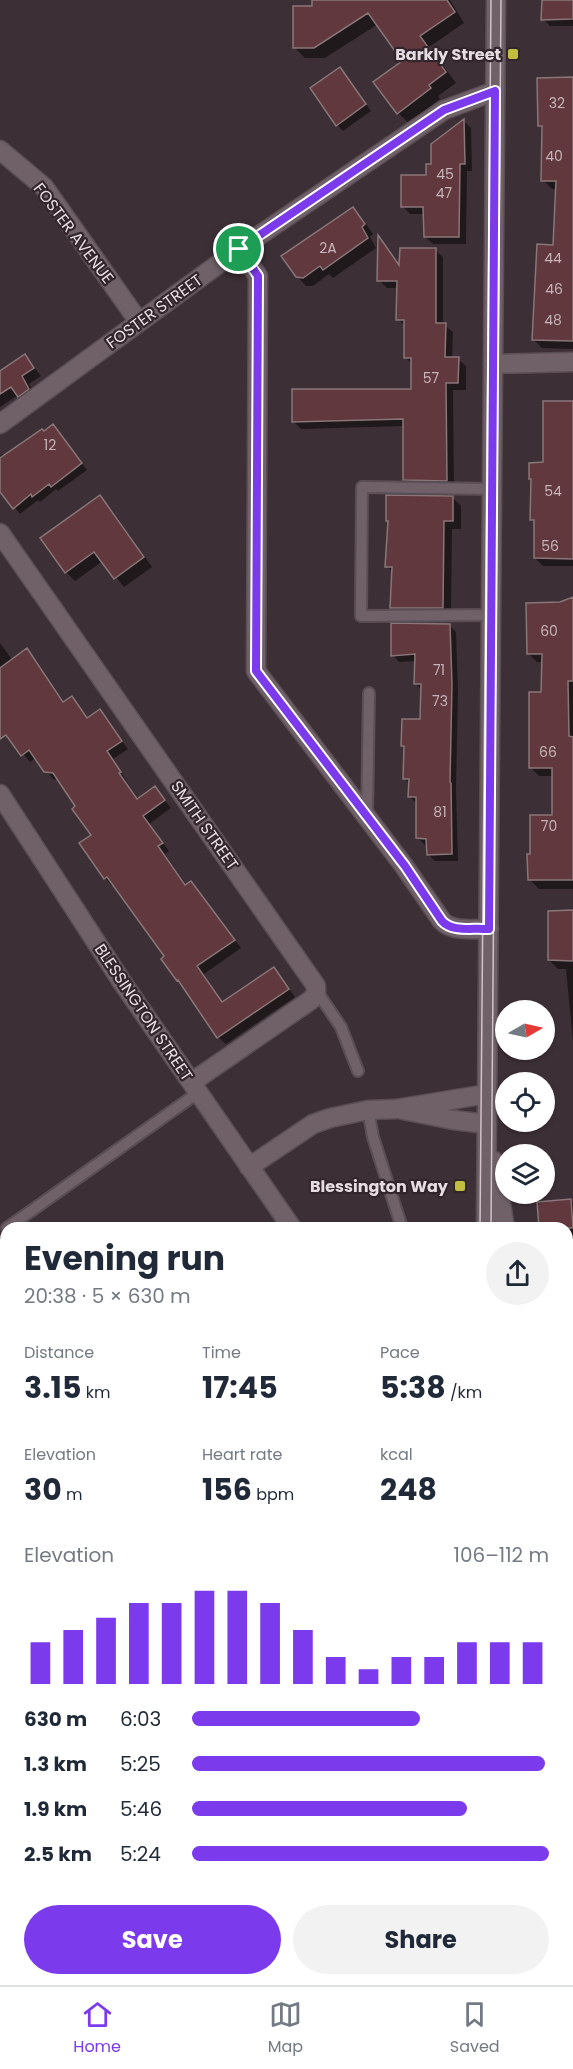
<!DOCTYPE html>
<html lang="en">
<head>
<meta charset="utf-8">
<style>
  :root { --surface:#fff; --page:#f2f2f3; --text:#1f2937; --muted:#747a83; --line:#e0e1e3; --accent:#7c3aed }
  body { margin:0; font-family:Poppins,sans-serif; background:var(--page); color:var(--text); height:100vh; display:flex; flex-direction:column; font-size:22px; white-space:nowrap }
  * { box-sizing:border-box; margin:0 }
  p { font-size:20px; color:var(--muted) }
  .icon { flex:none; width:33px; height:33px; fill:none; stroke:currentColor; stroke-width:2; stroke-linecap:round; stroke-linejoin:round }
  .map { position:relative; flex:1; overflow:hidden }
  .drawer { position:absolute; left:0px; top:1222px; width:573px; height:764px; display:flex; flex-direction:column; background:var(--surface); border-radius:18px 18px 0 0; box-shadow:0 2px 4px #0004 }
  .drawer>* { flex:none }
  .needle { width:39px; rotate:81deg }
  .controls { position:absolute; left:495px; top:1000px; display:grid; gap:12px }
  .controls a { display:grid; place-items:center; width:60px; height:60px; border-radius:50%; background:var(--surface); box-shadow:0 2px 4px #0004; font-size:30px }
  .pin { position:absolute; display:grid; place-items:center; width:51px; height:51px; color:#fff; margin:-26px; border:3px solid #fff; border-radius:50%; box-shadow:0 2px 6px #0007 }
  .round { display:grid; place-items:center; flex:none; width:63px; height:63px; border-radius:32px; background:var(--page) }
  .head { display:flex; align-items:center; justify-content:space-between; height:102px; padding:0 24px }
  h1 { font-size:33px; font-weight:700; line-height:45px }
  .metrics { display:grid; grid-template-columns:repeat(3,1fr); gap:9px; height:102px; padding:6px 24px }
  .metrics div { display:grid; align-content:center }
  .metrics b { font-size:30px; font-weight:700 }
  .metrics small { font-size:16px; font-weight:400 }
  .metrics p { font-size:16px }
  .chart { height:168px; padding:12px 24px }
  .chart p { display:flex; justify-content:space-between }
  .chart svg { width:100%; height:108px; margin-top:6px; stroke:var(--accent); stroke-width:6 }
  .primary-button { display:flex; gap:12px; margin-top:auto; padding:12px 24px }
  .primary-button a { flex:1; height:69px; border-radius:36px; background:var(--accent); color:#fff; font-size:24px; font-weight:700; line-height:69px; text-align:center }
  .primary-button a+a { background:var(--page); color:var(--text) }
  ul { padding:0 24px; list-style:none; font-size:20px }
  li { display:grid; grid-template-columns:96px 72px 1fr; align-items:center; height:45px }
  li i { height:15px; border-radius:8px; background:var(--accent) }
  .tabs { display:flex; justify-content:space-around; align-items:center; height:84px; border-top:2px solid var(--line); background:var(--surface); font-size:16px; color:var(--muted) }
  .tabs a { display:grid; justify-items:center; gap:3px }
  .tabs .current { color:var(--accent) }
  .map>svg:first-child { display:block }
  .shadow { fill:#0007 }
  .building { fill:#61383e; stroke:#887678; stroke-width:1.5 }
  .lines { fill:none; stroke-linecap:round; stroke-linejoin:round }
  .service-casing { stroke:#5a4e55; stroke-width:14 }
  .minor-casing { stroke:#5a4e55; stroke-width:21 }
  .secondary-casing { stroke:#5a4e55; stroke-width:21 }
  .primary-casing { stroke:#5a4e55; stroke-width:21 }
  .trunk-casing { stroke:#5a4e55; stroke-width:21 }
  .service { stroke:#706169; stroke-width:10 }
  .minor { stroke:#706169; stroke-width:18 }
  .secondary { stroke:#706169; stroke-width:18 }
  .primary { stroke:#a16ba4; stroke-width:18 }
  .trunk { stroke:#b26eb8; stroke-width:18 }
  .tram { stroke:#cec4ca; stroke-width:1.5 }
  .route-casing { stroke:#fff; stroke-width:12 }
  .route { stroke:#7c3aed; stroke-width:8 }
  .poi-dot { fill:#c1bd40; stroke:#32262c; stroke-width:2 }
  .labels { text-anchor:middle; stroke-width:4.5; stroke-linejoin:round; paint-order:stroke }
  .number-label { font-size:14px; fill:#c5b4b9 }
  .poi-label { font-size:16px; font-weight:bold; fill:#e6dde2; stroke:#32262c; text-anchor:end }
  .street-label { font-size:16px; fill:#e6dde2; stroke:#32262c }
</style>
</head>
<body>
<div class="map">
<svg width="573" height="1985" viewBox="0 0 573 1985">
  <rect width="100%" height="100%" fill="#3d2f36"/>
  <!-- shadow -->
  <path class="shadow" d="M 314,0 L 450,0 L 464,23 L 429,47 L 456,83 L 438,96 L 440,99 L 409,123 L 398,113 L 404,61 L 378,24 L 325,58 L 305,58 L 294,47 L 314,8 Z
    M 543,0 L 573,0 L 573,26 L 550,26 L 543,19 Z
    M 340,69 L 371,111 L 343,131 L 337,125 Z
    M 573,79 L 573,349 L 542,348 L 533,339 L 555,246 L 557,189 L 552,189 L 543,180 L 544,130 L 540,125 Z
    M 464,121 L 471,128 L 472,171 L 467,171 L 466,244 L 433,244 L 425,237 L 425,214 L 410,214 L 402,206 L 427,177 L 432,166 L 432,144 Z
    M 353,209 L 362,218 L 373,234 L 370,237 L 376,248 L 333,278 L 329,274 L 313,286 L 306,286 L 297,276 Z
    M 379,238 L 401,266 L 435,250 L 443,257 L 443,324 L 453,332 L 452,359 L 458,359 L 466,366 L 466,390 L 453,390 L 454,488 L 413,487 L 405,480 L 405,426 L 301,429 L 293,421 L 412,390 L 412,364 L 405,357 L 406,327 L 398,319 L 399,288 L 387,288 L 379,280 Z
    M 25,356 L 41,376 L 29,384 L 36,397 L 27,404 L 18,395 L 0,407 L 0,371 Z
    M 573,402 L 573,566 L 543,566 L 535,558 L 535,523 L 531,519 L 532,481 L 530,478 L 545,464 Z
    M 53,426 L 87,470 L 58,491 L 56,489 L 40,502 L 38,500 L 20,514 L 0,489 L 0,456 L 3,454 L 5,456 Z
    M 100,497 L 109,506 L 152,567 L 124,587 L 103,561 L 75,581 L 66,572 L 43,538 Z
    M 452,497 L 461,506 L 461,529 L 452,529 L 451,615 L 399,616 L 391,608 L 393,573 L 387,566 Z
    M 573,601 L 573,889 L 539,889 L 530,880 L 532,855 L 554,816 L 553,776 L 539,776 L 530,767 L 543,693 L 544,662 L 537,662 L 528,653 Z
    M 449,625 L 456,632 L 458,692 L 456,789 L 458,861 L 435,861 L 428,854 L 428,845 L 425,845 L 418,838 L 417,804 L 410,797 L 410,784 L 405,779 L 405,749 L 402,745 L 422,720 L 422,690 L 415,683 L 416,661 L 399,662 L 393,655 Z
    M 0,643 L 13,661 L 27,650 L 35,658 L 65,703 L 72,698 L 88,719 L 99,711 L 128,749 L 113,759 L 138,800 L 155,788 L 171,808 L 149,824 L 169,851 L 165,854 L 187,886 L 198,891 L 241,948 L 204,974 L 223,1003 L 274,969 L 295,997 L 226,1044 L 218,1037 L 163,959 L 166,957 L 114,885 L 112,886 L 105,878 L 93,835 L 77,807 L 59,780 L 53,779 L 36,758 L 30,762 L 0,726 Z
    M 573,912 L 573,1042 L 566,969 L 558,969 L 549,960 Z
    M 571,1201 L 573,1203 L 573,1252 L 567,1253 L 567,1228 L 540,1228 L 539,1203 Z
    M 6,1578 L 6,1594 L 0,1586 L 0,1582 Z
    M 3,1627 L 6,1628 L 6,1685 L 2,1688 L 6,1693 L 6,1721 L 0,1725 L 0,1629 Z
    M 567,1753 L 573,1753 L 573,1985 L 519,1985 L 518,1980 L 567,1980 Z
    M 6,1957 L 6,1980 L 103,1980 L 96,1985 L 0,1985 L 0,1962 Z
    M 211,1980 L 409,1980 L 409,1985 L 209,1985 Z"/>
  <!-- building -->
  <path class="building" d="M 312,0 L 447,0 L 455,12 L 420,36 L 446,72 L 429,85 L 431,88 L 397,114 L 373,82 L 402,61 L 368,13 L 314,48 L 293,48 L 293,6 L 312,6 Z
    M 542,0 L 573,0 L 573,19 L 541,20 Z
    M 340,67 L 366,104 L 336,126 L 310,88 Z
    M 573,77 L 573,341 L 532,340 L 537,244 L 553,245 L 556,181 L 541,181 L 542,126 L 538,126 L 537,78 Z
    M 464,119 L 465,164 L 460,164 L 459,237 L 424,237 L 423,207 L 401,207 L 401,175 L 426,175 L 426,164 L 431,164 L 431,144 Z
    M 353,207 L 365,224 L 362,227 L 368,238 L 323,270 L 320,266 L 303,278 L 296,277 L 281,256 Z
    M 378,235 L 399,265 L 400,248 L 436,248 L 436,323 L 446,323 L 445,357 L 459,357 L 458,383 L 446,383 L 447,481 L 403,480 L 403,419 L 292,422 L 292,389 L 411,389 L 411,358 L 404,358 L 404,320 L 396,320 L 397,281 L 377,281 Z
    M 25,354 L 34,368 L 22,376 L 29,389 L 18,397 L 11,387 L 0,394 L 0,371 Z
    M 543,401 L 573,401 L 573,559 L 534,558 L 534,520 L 530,520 L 531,479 L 529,479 L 529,463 L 543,462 Z
    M 53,424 L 82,463 L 51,487 L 49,484 L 32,497 L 31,494 L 13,509 L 0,492 L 0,458 L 42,429 L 44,431 Z
    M 100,495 L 144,557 L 114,579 L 94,552 L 65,573 L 40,538 Z
    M 386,495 L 453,496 L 453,521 L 444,521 L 443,608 L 390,608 L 392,567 L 385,567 L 388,521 L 386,521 Z
    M 573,597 L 573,681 L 568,681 L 569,736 L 573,737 L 573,880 L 528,880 L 527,854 L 530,854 L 530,815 L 552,815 L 552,768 L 529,768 L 529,692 L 541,692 L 542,654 L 527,654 L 526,603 L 560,602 Z
    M 391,623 L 450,624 L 452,684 L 450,782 L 451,783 L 452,854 L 427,855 L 426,839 L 416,838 L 416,797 L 408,797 L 409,779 L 403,779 L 404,746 L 401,746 L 402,719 L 420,719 L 421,684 L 414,684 L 415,654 L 391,656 Z
    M 27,648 L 63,702 L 72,696 L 87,718 L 100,709 L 122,741 L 107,751 L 121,772 L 119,773 L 137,799 L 155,786 L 165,800 L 143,816 L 163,843 L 158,846 L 185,885 L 191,881 L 235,940 L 197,966 L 222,1002 L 274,967 L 289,989 L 217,1038 L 178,980 L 177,981 L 161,959 L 164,956 L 107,877 L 104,879 L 79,843 L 91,835 L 72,809 L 75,806 L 53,773 L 44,772 L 29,750 L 21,756 L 6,735 L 0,739 L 0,668 Z
    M 573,910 L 573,961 L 548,960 L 548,911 Z
    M 571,1199 L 573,1228 L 539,1228 L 537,1202 Z"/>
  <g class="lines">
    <!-- service casing -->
    <g class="service-casing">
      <path id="service" d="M 490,615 L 361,616 L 362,487 L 492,489
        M 367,816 L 369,693
        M 316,990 L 341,1027 L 358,1071
        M 368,1110 L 373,1137 L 402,1228
        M 7,1228 L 199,1092
        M 567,1429 L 573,1425
        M 0,1512 L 6,1508
        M 0,1610 L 6,1619
        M 0,1833 L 6,1829"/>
    </g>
    <!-- minor casing -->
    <g class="minor-casing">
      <path id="minor" d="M 0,150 L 44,187 L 139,322
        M 239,249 L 258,276 L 256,671 L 404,866 L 442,921 C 452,932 475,929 489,929
        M 493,364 L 573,362
        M 0,424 L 239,249 L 444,110 L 495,91
        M 0,533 L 316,986 L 316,994 L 311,1000 L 192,1082
        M 0,794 L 122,982 L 292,1228
        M 403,1110 L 453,1120 L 487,1124
        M 249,1167 L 313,1124 L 330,1118 L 368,1110 L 396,1109 L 487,1094
        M 0,1404 L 6,1402"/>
    </g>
    <!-- secondary casing -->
    <g class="secondary-casing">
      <path id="secondary" d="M 494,1161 L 505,1228
        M 486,1228 L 496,0
        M 567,1345 L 573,1349
        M 567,1532 L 573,1528
        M 481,1985 L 482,1980"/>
    </g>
    <!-- primary casing -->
    <g class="primary-casing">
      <path id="primary" d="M 0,1770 L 6,1766
        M 0,1899 L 6,1895"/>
    </g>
    <!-- trunk casing -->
    <g class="trunk-casing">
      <path id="trunk" d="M 567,1379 L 573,1375
        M 567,1486 L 573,1481
        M 0,1809 L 6,1805
        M 0,1858 L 6,1854"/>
    </g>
    <!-- service -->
    <use href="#service" class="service"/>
    <!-- minor -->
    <use href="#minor" class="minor"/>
    <!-- secondary -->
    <use href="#secondary" class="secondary"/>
    <!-- primary -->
    <use href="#primary" class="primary"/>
    <!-- trunk -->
    <use href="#trunk" class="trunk"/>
    <!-- tram -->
    <path class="tram" d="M 480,1228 L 491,0
      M 491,1228 L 501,0
      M 567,1423 L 573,1419
      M 567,1435 L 573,1431
      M 0,1827 L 6,1822
      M 0,1839 L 6,1835
      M 474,1985 L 474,1980
      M 487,1985 L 487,1980"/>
  </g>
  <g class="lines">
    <!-- route casing -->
    <g class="route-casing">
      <path id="route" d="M 495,91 L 489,929 L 484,929 C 471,928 452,932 442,921 L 405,866 L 256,671 L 258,276 L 239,249 L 444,110 Z"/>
    </g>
    <!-- route -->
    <use href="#route" class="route"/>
  </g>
  <!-- markers -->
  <g class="poi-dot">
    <rect x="507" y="48" width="12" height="12" rx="3"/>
    <rect x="454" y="1180" width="12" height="12" rx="3"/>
  </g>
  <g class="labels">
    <!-- number labels -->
    <g class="number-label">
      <text x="557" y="108">32</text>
      <text x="554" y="161">40</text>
      <text x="445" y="179">45</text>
      <text x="444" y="198">47</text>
      <text x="328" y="253">2A</text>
      <text x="553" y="263">44</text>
      <text x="554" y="294">46</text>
      <text x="553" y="325">48</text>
      <text x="431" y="383">57</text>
      <text x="50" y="450">12</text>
      <text x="553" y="496">54</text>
      <text x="550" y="551">56</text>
      <text x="549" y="636">60</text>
      <text x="439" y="675">71</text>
      <text x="440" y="706">73</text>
      <text x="548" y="757">66</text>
      <text x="440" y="817">81</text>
      <text x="549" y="831">70</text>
    </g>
    <!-- poi labels -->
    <g class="poi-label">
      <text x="501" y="60">Barkly Street</text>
      <text x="448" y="1192">Blessington Way</text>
    </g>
    <!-- street labels -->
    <g class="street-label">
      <text transform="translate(74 233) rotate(53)" y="6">FOSTER AVENUE</text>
      <text transform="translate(154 311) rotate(-36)" y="6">FOSTER STREET</text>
      <text transform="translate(205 825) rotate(55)" y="6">SMITH STREET</text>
      <text transform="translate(144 1012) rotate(56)" y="6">BLESSINGTON STREET</text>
    </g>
  </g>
</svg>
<div class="controls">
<a><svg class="needle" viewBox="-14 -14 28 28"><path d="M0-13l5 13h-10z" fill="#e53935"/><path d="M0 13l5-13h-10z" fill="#747a83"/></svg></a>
<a><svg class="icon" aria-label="locate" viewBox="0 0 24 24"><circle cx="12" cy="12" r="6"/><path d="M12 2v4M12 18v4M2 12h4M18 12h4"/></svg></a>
<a><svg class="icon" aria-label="layers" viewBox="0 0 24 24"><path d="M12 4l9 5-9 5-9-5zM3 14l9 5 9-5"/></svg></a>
</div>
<div class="pin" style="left:239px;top:249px;background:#1e9e55"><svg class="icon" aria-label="arrive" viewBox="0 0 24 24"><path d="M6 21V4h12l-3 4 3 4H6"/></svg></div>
<section class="drawer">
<div class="head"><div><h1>Evening run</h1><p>20:38 · 5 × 630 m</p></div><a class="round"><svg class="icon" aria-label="share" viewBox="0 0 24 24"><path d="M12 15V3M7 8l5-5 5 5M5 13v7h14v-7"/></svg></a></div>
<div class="metrics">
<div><p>Distance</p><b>3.15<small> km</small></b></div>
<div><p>Time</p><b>17:45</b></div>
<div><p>Pace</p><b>5:38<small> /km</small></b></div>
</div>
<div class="metrics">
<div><p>Elevation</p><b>30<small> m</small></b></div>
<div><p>Heart rate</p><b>156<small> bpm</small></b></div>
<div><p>kcal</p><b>248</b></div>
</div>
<div class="chart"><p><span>Elevation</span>106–112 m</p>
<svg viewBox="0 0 160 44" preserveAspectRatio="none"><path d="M5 44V27M15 44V22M25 44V17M35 44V11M45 44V11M55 44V6M65 44V6M75 44V11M85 44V22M95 44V33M105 44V38M115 44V33M125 44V33M135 44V27M145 44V27M155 44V27"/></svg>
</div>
<ul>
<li><b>630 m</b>6:03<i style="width:64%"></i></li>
<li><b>1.3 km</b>5:25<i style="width:99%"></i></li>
<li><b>1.9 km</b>5:46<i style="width:77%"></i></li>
<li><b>2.5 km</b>5:24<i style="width:100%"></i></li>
</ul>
<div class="primary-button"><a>Save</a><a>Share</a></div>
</section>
</div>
<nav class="tabs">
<a class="current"><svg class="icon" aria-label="home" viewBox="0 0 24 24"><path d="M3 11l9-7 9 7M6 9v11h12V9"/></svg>Home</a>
<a><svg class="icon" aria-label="map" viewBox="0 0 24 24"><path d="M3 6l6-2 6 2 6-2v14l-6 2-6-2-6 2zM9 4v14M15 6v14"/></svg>Map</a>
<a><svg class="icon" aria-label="saved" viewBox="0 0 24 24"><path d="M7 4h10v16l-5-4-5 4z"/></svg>Saved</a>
</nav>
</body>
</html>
